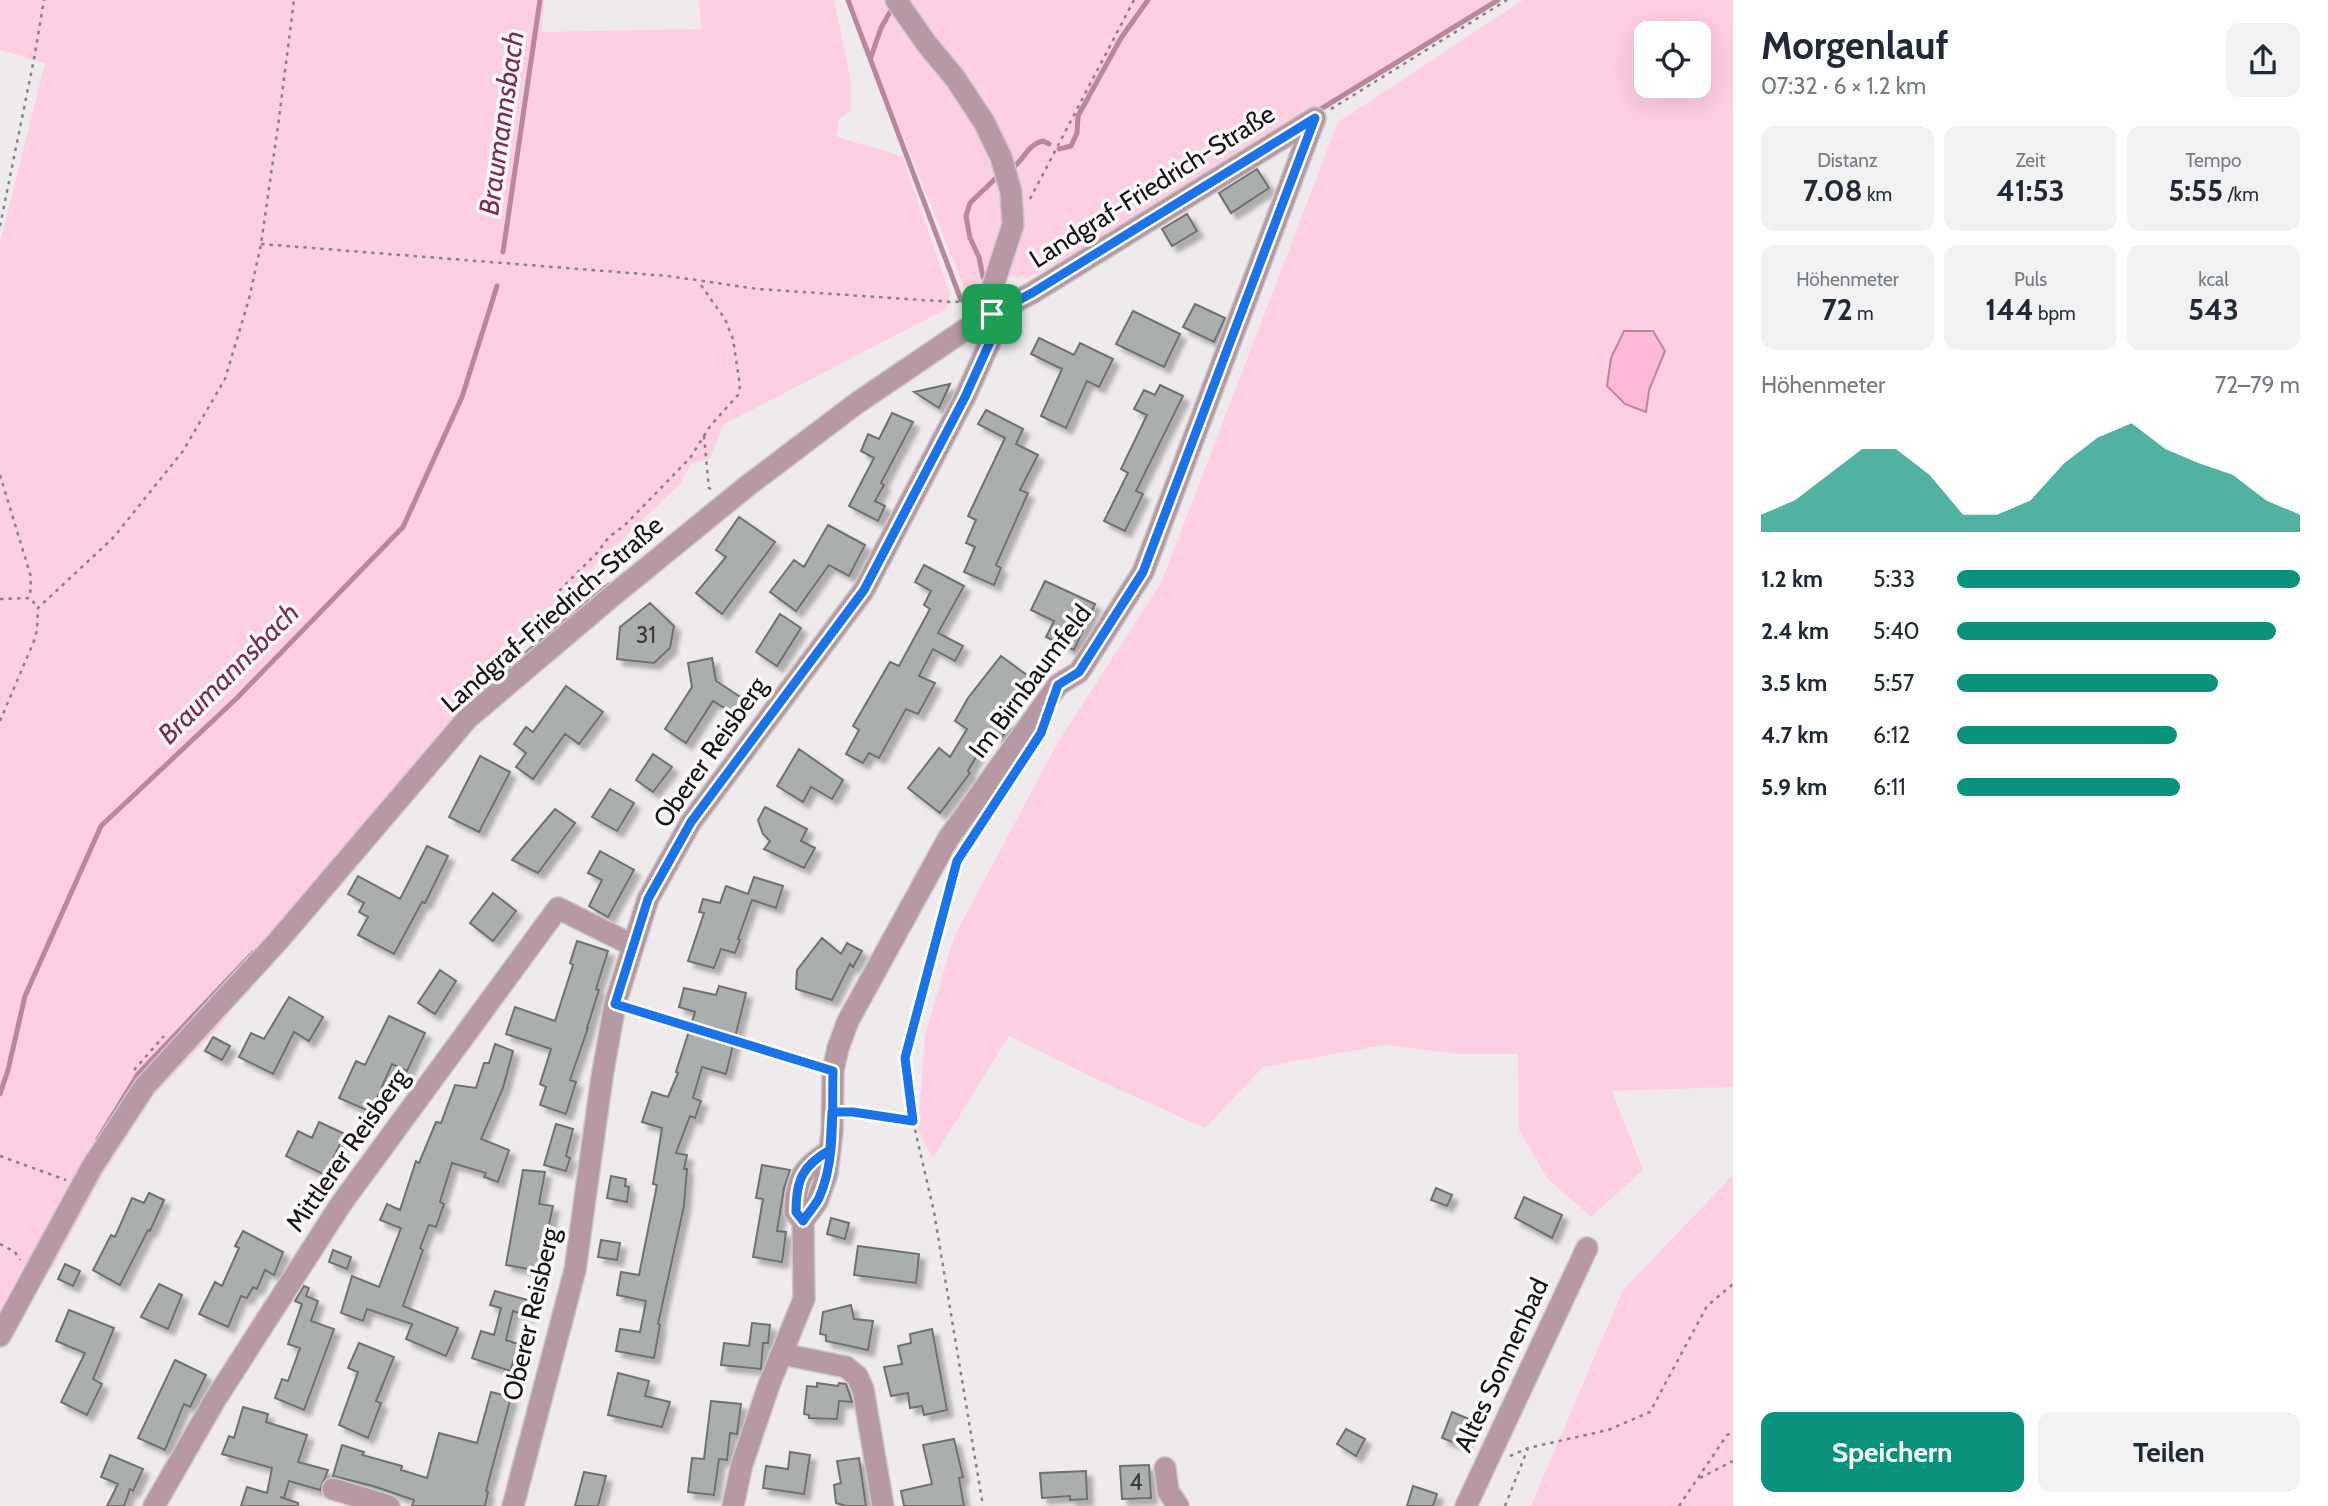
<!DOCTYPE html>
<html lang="de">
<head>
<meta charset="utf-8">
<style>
  :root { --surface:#fff; --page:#f2f2f3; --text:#1f2937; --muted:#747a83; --accent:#0a927c }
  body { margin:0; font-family:Cabin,sans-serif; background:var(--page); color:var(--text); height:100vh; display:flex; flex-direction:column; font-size:26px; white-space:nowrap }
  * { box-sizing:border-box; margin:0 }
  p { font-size:23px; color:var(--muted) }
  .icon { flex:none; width:38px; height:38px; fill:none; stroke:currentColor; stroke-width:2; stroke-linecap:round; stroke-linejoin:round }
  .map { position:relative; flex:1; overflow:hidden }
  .sheet { display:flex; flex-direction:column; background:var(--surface); width:595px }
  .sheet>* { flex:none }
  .controls { position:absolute; left:1634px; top:21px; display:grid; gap:14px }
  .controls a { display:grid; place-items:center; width:77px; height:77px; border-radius:14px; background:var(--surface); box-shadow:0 7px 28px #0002; font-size:35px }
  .pin { position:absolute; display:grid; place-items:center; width:60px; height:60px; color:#fff; margin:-30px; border-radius:14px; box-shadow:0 4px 10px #0006 }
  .round { display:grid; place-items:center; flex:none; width:74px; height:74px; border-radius:14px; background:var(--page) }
  .head { display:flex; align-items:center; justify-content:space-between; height:119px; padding:0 28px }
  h1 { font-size:38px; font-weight:700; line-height:52px }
  .stats { display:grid; grid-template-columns:repeat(3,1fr); gap:10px; height:119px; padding:7px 28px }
  .stats div { display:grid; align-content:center; border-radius:14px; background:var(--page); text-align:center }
  .stats b { font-size:30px; font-weight:700 }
  .stats small { font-size:19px; font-weight:400 }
  .stats p { font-size:19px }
  .chart { height:196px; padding:14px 28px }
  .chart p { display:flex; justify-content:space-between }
  .chart svg { width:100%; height:126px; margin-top:7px; fill:var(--accent); opacity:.7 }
  .button { display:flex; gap:14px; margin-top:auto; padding:14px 28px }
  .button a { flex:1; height:80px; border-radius:14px; background:var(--accent); color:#fff; font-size:28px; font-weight:700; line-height:80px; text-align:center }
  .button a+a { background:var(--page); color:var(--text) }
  ul { padding:0 28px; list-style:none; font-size:23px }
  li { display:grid; grid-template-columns:112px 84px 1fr; align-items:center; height:52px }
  li i { height:18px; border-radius:9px; background:var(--accent) }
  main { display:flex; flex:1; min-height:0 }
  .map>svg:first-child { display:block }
  .green { fill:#fecee3; fill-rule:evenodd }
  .water { fill:#feb8d8; stroke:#b8879e; stroke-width:2 }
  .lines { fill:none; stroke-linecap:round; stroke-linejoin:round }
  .stream { stroke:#b8879e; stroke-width:5 }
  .building { fill:#aaaead; stroke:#6d7170; stroke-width:2; filter:url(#shadow) }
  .minor-casing { stroke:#ccc9ca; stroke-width:24 }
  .path { stroke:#868384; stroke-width:2.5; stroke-dasharray:3.5 5; stroke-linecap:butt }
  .minor { stroke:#b799a6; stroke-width:21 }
  .route-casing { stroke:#fff; stroke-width:14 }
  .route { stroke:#1a73e8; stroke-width:9 }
  .labels { text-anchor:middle; stroke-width:7; stroke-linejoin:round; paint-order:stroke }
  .number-label { font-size:23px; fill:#3b3a3b }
  .street-label { font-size:26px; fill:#161415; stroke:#fdf8fa }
  .water-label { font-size:28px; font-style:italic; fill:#7c2d57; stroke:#fdf8fa }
</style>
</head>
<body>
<main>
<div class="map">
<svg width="1733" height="1506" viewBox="0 0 1733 1506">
  <defs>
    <filter id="shadow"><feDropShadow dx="6" dy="6" stdDeviation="2" flood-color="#0004"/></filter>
  </defs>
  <rect width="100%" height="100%" fill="#efebed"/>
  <!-- green -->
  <path class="green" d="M 0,0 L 544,0 L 542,32 L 701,29 L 699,0 L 834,0 L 851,82 L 851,110 L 839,119 L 837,137 L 902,156 L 950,294 L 946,309 L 723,425 L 710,459 L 691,464 L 680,484 L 519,638 L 217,1029 L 154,1095 L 102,1176 L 53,1267 L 24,1267 L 0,1311 L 0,243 L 45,63 L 0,50 Z
    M 848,0 L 1493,0 L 1436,38 L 1300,121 L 1151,210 L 1029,278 L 993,275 L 978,293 L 968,297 Z
    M 1523,0 L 1733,0 L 1733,1087 L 1612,1091 L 1643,1170 L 1591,1217 L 1547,1178 L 1519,1130 L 1518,1054 L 1460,1054 L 1384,1045 L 1263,1067 L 1205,1128 L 1100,1081 L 1009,1036 L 933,1158 L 918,1131 L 925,1035 L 954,937 L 1058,742 L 1161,583 L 1338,122 ZM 1647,33 L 1699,33 L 1699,86 L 1647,86 Z
    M 1733,1175 L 1733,1506 L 1531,1506 L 1623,1290 Z"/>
  <!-- water -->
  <path class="water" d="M 1624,331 L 1653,331 L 1665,351 L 1649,390 L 1646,412 L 1625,404 L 1607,386 L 1611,358 Z"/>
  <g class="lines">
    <!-- stream -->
    <path class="stream" d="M 848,0 L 961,300
      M 871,57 L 881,28 L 890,12
      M 1316,112 L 1498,0
      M 1059,149 L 1071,146 L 1077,133 L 1078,116 L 1121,38 L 1148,0
      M 1014,167 C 1025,158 1028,144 1043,141 L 1049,144
      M 503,252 L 540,0
      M 983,277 L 979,257 L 970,238 L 966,216 L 970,203 L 996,178
      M 470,703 L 483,689 L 609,585
      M 0,1094 L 8,1070 L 25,996 L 101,826 L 237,698 L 403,527 L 462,397 L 497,286
      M 98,1139 L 138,1074 L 253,953"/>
  </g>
  <!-- building -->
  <path class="building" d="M 1257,169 L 1269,188 L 1231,213 L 1219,193 Z
    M 1187,214 L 1197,231 L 1172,246 L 1162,229 Z
    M 1195,304 L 1225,318 L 1214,342 L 1183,327 Z
    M 1133,311 L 1180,334 L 1164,367 L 1116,344 Z
    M 1039,338 L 1074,355 L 1080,343 L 1113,359 L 1099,387 L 1087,381 L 1066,428 L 1041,416 L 1062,369 L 1031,354 Z
    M 950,384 L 939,408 L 914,392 Z
    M 1160,385 L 1183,396 L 1136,491 L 1143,494 L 1125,531 L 1104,521 L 1128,473 L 1121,469 L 1147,415 L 1134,409 L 1144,390 L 1155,395 Z
    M 986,410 L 1023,429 L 1016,444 L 1038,455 L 1020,490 L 1028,493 L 996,565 L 1001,568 L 994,585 L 964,572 L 975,547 L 966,543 L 976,520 L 968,516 L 1005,438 L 978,424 Z
    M 892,413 L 913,422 L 881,483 L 884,485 L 875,501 L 885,506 L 878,521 L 849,506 L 874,458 L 861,451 L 868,434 L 879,439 Z
    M 739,517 L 775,542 L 722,614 L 696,593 L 726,557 L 716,550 Z
    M 828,525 L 865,545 L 849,576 L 829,565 L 796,611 L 770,592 L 794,560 L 804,567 Z
    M 924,565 L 964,586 L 938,633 L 963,646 L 955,661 L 933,649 L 919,676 L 935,683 L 918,714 L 906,709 L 879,758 L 869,753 L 863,763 L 846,754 L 859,730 L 853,726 L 890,662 L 899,666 L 930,609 L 924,605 L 931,591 L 915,582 Z
    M 1045,581 L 1095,604 L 1074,650 L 1046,637 L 1054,621 L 1031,610 Z
    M 650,603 L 674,626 L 670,648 L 654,663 L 617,659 L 620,627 Z
    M 780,614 L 801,628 L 777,666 L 756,652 Z
    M 1001,656 L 1028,676 L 998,717 L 1010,724 L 1001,739 L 990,732 L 968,771 L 970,773 L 940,813 L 908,788 L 939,748 L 950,757 L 967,729 L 955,721 L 968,698 Z
    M 712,658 L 716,681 L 745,700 L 735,715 L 713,701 L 686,743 L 665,729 L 692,687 L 688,663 Z
    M 566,686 L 603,712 L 579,744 L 565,734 L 533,779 L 516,767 L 526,753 L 514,744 L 526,727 L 533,732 Z
    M 799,749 L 843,780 L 832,799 L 811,787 L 803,802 L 777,786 Z
    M 653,754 L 672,767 L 653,792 L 636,780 Z
    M 480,756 L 510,772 L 479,832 L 449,817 Z
    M 610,789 L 634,803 L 617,831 L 592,817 Z
    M 765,807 L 807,829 L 801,841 L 815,848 L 804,868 L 764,849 L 770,841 L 763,834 L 758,820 Z
    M 555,809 L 575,823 L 538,873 L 512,860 Z
    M 427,846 L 448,856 L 425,903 L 422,902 L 394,954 L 358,935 L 368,917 L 359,912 L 364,903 L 348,894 L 358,876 L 400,899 Z
    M 600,851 L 634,870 L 608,917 L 589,906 L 602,880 L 588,873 Z
    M 754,877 L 783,886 L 776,908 L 752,900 L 738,939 L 740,940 L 735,953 L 721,949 L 714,968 L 688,961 L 704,913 L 699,912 L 703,899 L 720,903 L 726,886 L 748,894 Z
    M 493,893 L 516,911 L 493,941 L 470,923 Z
    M 822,938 L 841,954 L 847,943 L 862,951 L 853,967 L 850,964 L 832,1000 L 796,989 L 797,970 Z
    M 577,941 L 608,951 L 596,989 L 599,990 L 587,1028 L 588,1028 L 570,1080 L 576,1082 L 566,1114 L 540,1105 L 546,1087 L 540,1084 L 551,1049 L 506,1034 L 515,1007 L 555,1021 L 573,965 L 570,963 Z
    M 440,970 L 456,981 L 435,1014 L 418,1003 Z
    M 719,986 L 746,993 L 726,1074 L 702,1067 L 693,1098 L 701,1101 L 695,1118 L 690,1116 L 676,1153 L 687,1155 L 684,1169 L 687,1169 L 684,1206 L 658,1324 L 660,1325 L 654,1358 L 616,1351 L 620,1329 L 640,1332 L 646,1301 L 617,1295 L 621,1272 L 639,1275 L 657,1185 L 653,1184 L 662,1128 L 642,1122 L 652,1092 L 668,1097 L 678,1073 L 676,1072 L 695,1012 L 679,1007 L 684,988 L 716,995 Z
    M 289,997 L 323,1017 L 309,1041 L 294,1032 L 273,1074 L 239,1057 L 251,1033 L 264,1039 Z
    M 389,1016 L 425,1033 L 407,1071 L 392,1064 L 371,1112 L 339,1098 L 356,1061 L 365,1065 Z
    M 213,1037 L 230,1046 L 222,1060 L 205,1051 Z
    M 495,1044 L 513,1051 L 503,1088 L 481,1139 L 509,1150 L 498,1182 L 484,1177 L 486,1173 L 452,1163 L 440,1202 L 444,1204 L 436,1227 L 429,1225 L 420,1248 L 423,1250 L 403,1306 L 458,1328 L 446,1356 L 406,1339 L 412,1324 L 367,1309 L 363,1321 L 341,1313 L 352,1276 L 379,1287 L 401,1228 L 380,1220 L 387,1204 L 400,1210 L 416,1161 L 419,1163 L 436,1122 L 441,1123 L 455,1085 L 476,1088 L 484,1063 L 489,1063 Z
    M 319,1122 L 345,1134 L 325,1175 L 286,1156 L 298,1131 L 312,1138 Z
    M 556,1124 L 573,1129 L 566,1156 L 570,1158 L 566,1171 L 544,1165 Z
    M 762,1165 L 790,1170 L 784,1188 L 777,1231 L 786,1232 L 782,1262 L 753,1257 L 763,1199 L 756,1198 Z
    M 523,1170 L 545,1172 L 539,1204 L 553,1206 L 539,1271 L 506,1265 Z
    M 611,1176 L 626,1179 L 625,1186 L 629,1187 L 627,1202 L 607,1198 Z
    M 1436,1188 L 1452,1195 L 1447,1206 L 1431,1200 Z
    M 149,1193 L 164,1200 L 150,1231 L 148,1230 L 120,1285 L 93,1270 L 111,1235 L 115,1237 L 132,1198 L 144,1203 Z
    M 1524,1197 L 1562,1215 L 1552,1238 L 1515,1218 Z
    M 831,1218 L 849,1223 L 845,1239 L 827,1234 Z
    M 243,1231 L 283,1252 L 274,1275 L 265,1270 L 257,1289 L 253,1287 L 247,1298 L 241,1296 L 228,1327 L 199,1314 L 215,1282 L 222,1286 L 239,1248 L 235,1246 Z
    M 601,1240 L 620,1243 L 617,1260 L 598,1257 Z
    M 858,1246 L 919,1254 L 916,1283 L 854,1275 Z
    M 333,1250 L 351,1257 L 347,1269 L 329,1262 Z
    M 65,1264 L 80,1271 L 73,1286 L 58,1279 Z
    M 159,1284 L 182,1295 L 168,1329 L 141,1317 Z
    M 304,1286 L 309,1288 L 306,1296 L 318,1301 L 311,1321 L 334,1329 L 304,1410 L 275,1398 L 282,1379 L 288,1381 L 300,1348 L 288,1344 L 302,1304 L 295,1301 Z
    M 495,1291 L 531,1301 L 528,1316 L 513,1311 L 506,1340 L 524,1346 L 520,1358 L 515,1356 L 510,1371 L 472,1358 L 481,1331 L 494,1335 L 501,1308 L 490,1305 Z
    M 851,1305 L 854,1319 L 873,1321 L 868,1350 L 826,1341 L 826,1335 L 820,1334 L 823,1312 Z
    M 69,1310 L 114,1328 L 93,1379 L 102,1384 L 87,1415 L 61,1402 L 85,1353 L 56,1341 Z
    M 752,1323 L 770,1325 L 768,1343 L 763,1343 L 761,1369 L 721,1365 L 724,1343 L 749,1346 Z
    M 932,1329 L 947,1410 L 924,1415 L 922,1406 L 910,1408 L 908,1393 L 891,1396 L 884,1367 L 902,1364 L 898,1346 L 911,1343 L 910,1334 Z
    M 359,1343 L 394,1357 L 376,1401 L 381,1403 L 368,1438 L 339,1425 L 358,1372 L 348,1368 Z
    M 175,1360 L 206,1375 L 190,1407 L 184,1404 L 165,1450 L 138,1438 Z
    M 618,1373 L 649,1381 L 645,1396 L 670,1402 L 662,1427 L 608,1415 Z
    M 817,1383 L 838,1386 L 839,1383 L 846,1384 L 852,1402 L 839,1401 L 837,1419 L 809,1418 L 809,1415 L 804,1414 L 807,1386 L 817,1387 Z
    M 491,1392 L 511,1397 L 486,1491 L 488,1492 L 485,1506 L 412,1506 L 414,1500 L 373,1486 L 333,1476 L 342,1445 L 364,1452 L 362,1455 L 402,1466 L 401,1470 L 427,1478 L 439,1433 L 477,1443 Z
    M 711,1401 L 741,1404 L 737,1434 L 730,1433 L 727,1460 L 719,1459 L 714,1495 L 688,1492 L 692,1458 L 704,1459 Z
    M 243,1407 L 268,1414 L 266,1422 L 307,1435 L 298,1462 L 328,1470 L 320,1490 L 289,1481 L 284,1498 L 280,1497 L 298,1503 L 298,1506 L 241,1506 L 247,1487 L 267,1493 L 272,1468 L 222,1454 L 229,1436 L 234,1438 Z
    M 1452,1412 L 1474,1421 L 1463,1446 L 1442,1438 Z
    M 1346,1429 L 1365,1439 L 1356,1456 L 1337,1444 Z
    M 954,1439 L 963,1477 L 959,1478 L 964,1506 L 904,1506 L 901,1491 L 932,1484 L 923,1445 Z
    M 790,1452 L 810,1455 L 804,1494 L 763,1488 L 766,1466 L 788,1469 Z
    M 110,1455 L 143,1469 L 133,1491 L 130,1489 L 124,1506 L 107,1506 L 118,1484 L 101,1477 Z
    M 859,1458 L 866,1506 L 846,1506 L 836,1503 L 834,1485 L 841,1483 L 837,1461 Z
    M 1149,1465 L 1151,1498 L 1122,1499 L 1120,1466 Z
    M 1086,1471 L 1087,1499 L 1070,1500 L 1070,1496 L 1042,1498 L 1040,1473 Z
    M 584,1472 L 606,1476 L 598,1506 L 575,1506 Z
    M 1413,1486 L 1437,1494 L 1433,1506 L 1407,1506 Z"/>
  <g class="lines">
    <!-- minor casing -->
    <g class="minor-casing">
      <path id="minor" d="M 803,1221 L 795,1212 C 796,1180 802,1167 830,1151
        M 0,1336 L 92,1167 L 145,1086 L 278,941 L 468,718 L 611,597 L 746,487 L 857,403 L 975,323 L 1032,293 L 1315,118
        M 782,1354 L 846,1367 L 857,1376 L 863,1389 L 883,1506
        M 1165,1468 L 1168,1491 L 1178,1506
        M 333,1489 L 389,1506
        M 154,1506 L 215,1400 L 341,1204 L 558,908 L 632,945
        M 513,1506 L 575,1270 L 602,1077 L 615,1004 L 648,899 L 691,822 L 864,590 L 965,397 L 990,342 L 992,289 L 1013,225 L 1011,192 L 1001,157 L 984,122 L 955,78 L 926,43 L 896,0
        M 733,1506 L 742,1464 L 770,1382 L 804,1299 L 803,1221 L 817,1202 L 827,1174 L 832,1132 L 833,1071 L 838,1048 L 848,1021 L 948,839 L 1058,685 L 1079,672 L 1143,572 L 1315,118
        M 1466,1506 L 1587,1248"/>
    </g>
    <!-- path -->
    <path class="path" d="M 1331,109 L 1507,0
      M 1030,199 L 1134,0
      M 0,226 L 34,59 L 44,0
      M 261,244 L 668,276 L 758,289 L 952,302 L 972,301
      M 704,436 L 709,488 L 712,490
      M 0,475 L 31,577 L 30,598
      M 0,599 L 30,598 L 38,608
      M 561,614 L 561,607 L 556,599 L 558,592 L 597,553 L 609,537 L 625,525 L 690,458 L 711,425 L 738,395 L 740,386 L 733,339 L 725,319 L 698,281
      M 0,721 L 34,641 L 37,630 L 38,608 L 113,538 L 183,451 L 225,379 L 249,299 L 261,244 L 278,126 L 294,0
      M 956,865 L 905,1058 L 913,1121 L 934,1212 L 983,1506
      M 631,1009 L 816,1065
      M 134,1070 L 164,1036
      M 849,1112 L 912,1121
      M 0,1156 L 66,1180
      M 0,1244 L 15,1252 L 20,1260
      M 1510,1456 L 1528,1448 L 1608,1430 L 1650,1412 L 1707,1306 L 1733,1284
      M 1700,1478 L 1733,1461
      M 1505,1506 L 1528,1448
      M 1679,1506 L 1727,1435 L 1733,1432"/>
    <!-- minor -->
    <use href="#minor" class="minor"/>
  </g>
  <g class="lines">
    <!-- route casing -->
    <g class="route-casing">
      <path id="route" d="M 992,314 L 990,342 L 965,397 L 864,590 L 691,822 L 648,899 L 615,1004 L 833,1071 C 832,1112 836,1160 819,1198 C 815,1206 808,1213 803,1221 L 796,1212 C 796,1180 802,1166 830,1150 L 832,1112 L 853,1112 L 913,1121 L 905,1058 L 957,861 L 1041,733 L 1058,685 L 1079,672 L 1143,572 L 1315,118 L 1032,293 L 992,314"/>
    </g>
    <!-- route -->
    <use href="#route" class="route"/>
  </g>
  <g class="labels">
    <!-- number labels -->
    <g class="number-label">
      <text x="646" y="643">31</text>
      <text x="1136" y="1490">4</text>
    </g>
    <!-- street labels -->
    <g class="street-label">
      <text transform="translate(1152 186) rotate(-32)" y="9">Landgraf-Friedrich-Straße</text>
      <text transform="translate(552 614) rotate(-41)" y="9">Landgraf-Friedrich-Straße</text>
      <text transform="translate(1030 681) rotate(-53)" y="9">Im Birnbaumfeld</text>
      <text transform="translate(710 752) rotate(-55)" y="9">Oberer Reisberg</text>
      <text transform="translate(347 1150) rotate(-55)" y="9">Mittlerer Reisberg</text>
      <text transform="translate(531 1314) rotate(-77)" y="9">Oberer Reisberg</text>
      <text transform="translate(1501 1365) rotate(-65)" y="9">Altes Sonnenbad</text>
    </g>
    <!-- water labels -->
    <g class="water-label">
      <text transform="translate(501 123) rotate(-82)" y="10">Braumannsbach</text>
      <text transform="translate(228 673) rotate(-45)" y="10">Braumannsbach</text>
    </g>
  </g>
</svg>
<div class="controls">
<a><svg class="icon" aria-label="locate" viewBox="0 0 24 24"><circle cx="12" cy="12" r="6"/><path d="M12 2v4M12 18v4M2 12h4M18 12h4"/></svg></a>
</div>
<div class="pin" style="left:992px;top:314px;background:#1e9e55"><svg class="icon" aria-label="arrive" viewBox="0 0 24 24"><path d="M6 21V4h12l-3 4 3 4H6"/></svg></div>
</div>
<section class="sheet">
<div class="head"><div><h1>Morgenlauf</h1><p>07:32 · 6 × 1.2 km</p></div><a class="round"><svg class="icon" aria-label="share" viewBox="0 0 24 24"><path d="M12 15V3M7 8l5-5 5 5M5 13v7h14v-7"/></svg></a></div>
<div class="stats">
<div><p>Distanz</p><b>7.08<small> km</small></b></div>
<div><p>Zeit</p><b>41:53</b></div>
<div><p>Tempo</p><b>5:55<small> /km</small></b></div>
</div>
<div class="stats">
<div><p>Höhenmeter</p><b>72<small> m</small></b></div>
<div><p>Puls</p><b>144<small> bpm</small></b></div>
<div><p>kcal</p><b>543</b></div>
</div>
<div class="chart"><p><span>Höhenmeter</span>72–79 m</p>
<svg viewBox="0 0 160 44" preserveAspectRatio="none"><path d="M0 44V38L10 33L20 24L30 15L40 15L50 24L60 38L70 38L80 33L90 20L100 11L110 6L120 15L130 20L140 24L150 33L160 38V44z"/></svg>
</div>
<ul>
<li><b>1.2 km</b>5:33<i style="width:100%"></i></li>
<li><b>2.4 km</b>5:40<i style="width:93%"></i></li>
<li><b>3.5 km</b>5:57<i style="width:76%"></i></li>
<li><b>4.7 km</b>6:12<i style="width:64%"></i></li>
<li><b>5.9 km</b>6:11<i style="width:65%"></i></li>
</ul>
<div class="button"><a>Speichern</a><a>Teilen</a></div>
</section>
</main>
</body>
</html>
